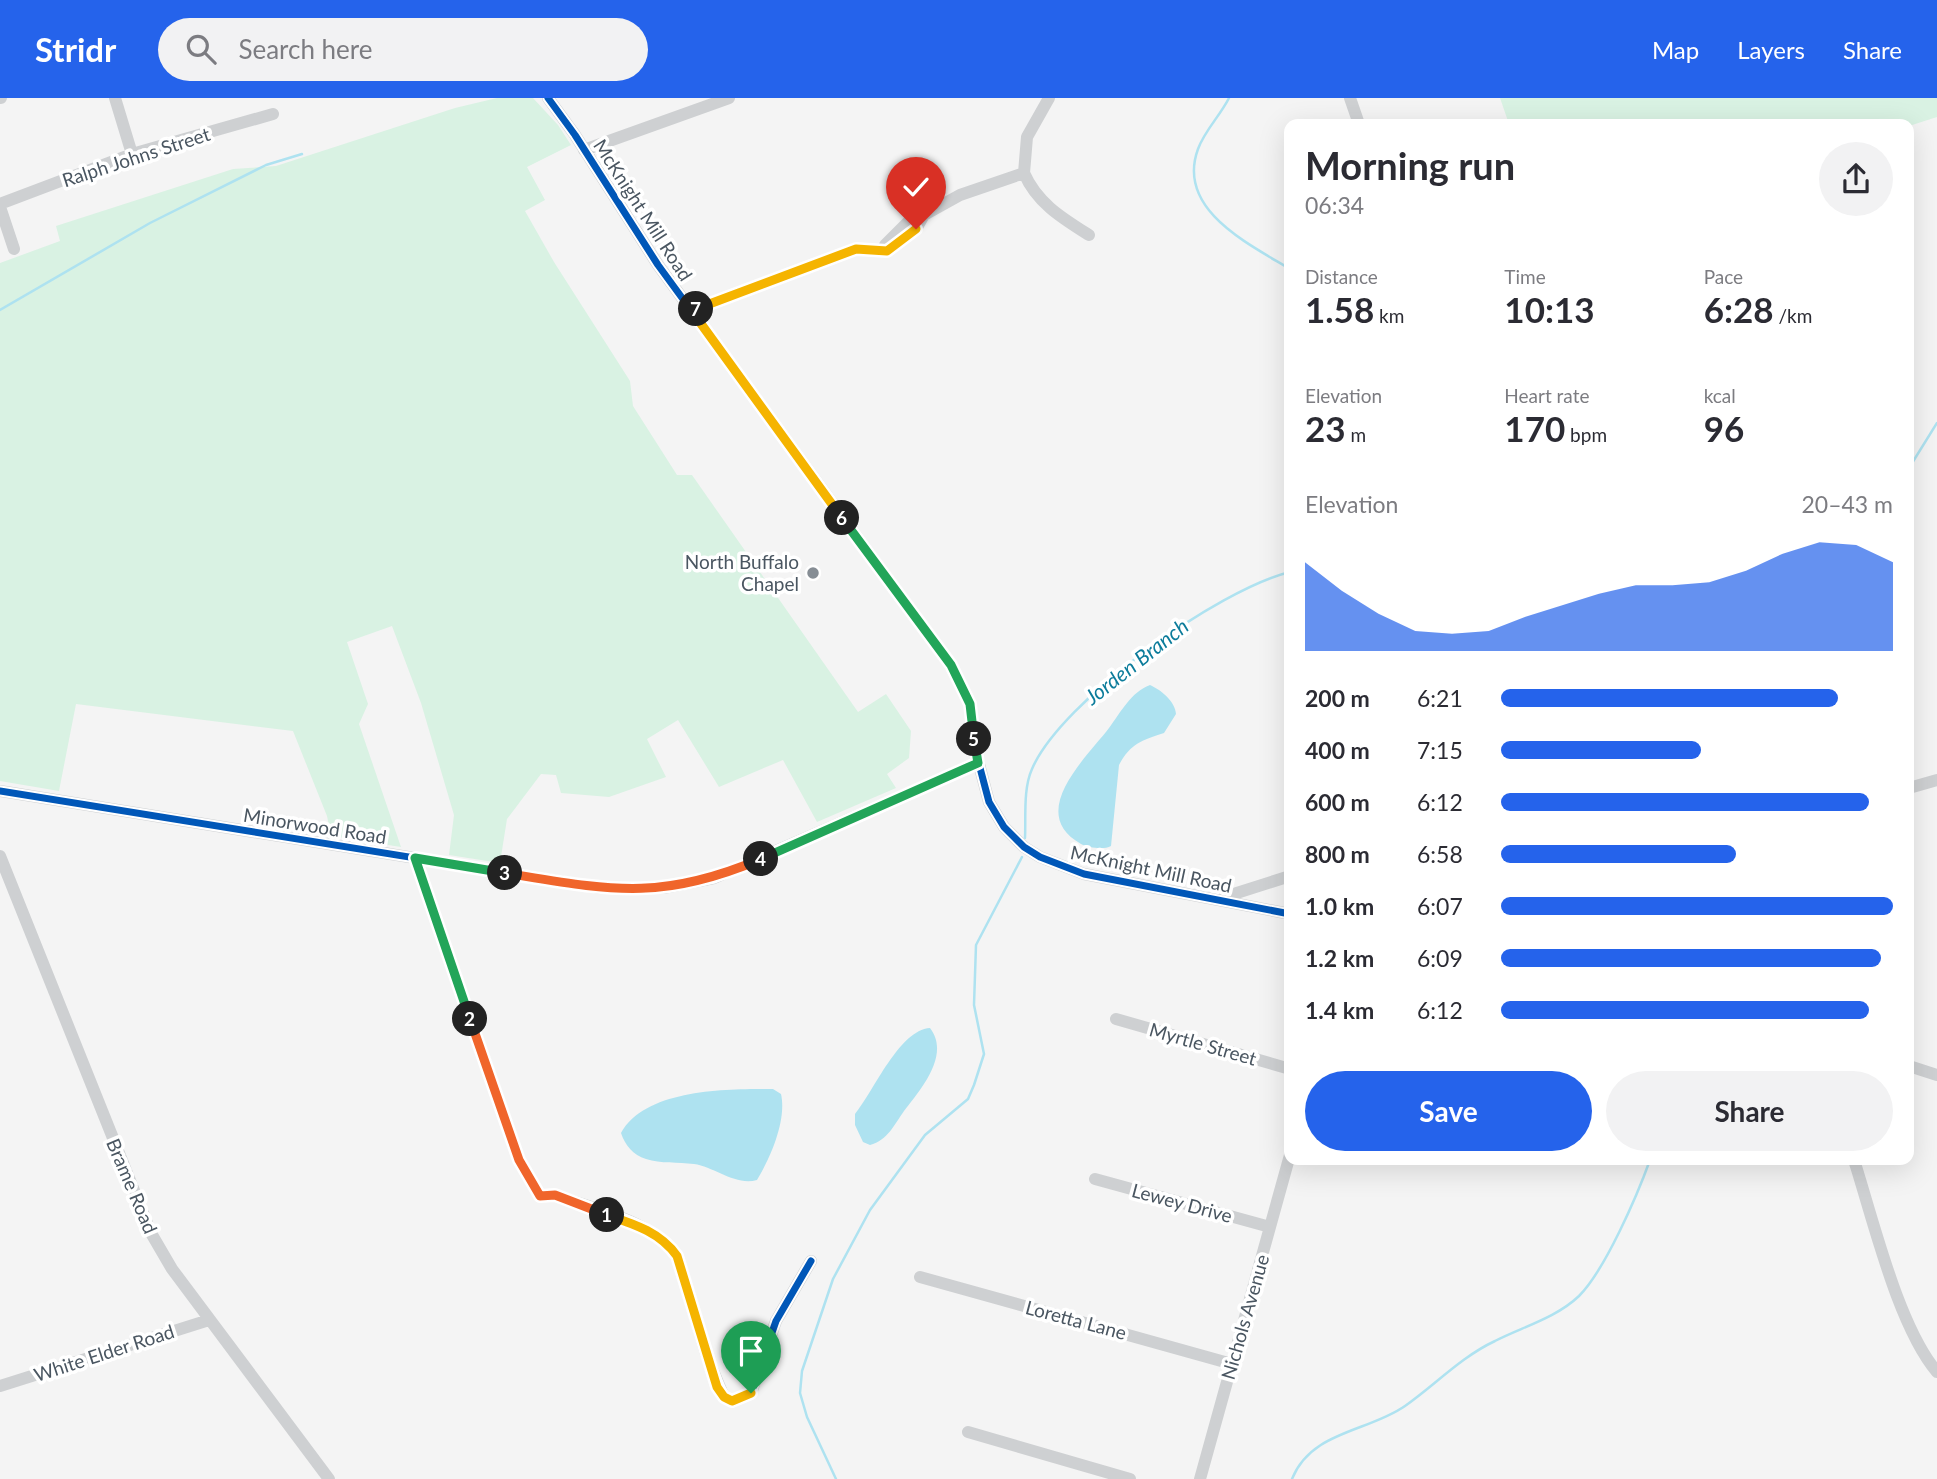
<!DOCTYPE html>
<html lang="en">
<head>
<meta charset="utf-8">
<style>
  :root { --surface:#fff; --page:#f2f2f3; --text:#2b2b33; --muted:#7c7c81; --accent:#2563eb }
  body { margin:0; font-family:Lato,sans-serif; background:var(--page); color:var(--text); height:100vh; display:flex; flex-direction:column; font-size:26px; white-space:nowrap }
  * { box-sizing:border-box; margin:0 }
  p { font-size:23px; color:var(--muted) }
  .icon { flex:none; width:38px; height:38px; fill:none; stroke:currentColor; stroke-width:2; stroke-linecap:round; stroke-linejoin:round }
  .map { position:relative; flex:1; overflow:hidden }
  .panel { position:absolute; left:1284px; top:21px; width:630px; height:1046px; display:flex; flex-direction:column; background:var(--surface); border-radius:14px; box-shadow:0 7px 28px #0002 }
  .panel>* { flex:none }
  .pin { position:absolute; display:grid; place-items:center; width:60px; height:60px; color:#fff; margin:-72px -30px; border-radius:50% 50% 50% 0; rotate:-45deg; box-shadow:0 0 7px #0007 }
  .pin .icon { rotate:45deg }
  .km { position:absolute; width:35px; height:35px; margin:-18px; border-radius:50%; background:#222; color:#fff; font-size:19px; line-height:35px; text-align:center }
  .round { display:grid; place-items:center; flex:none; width:74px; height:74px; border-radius:37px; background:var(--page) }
  .headline { display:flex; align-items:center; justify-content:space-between; height:119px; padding:0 21px }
  h1 { font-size:38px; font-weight:700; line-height:52px }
  .metrics { display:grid; grid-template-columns:repeat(3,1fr); gap:10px; height:119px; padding:7px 21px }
  .metrics div { display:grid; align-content:center }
  .metrics b { font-size:35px; font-weight:700 }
  .metrics small { font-size:19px; font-weight:400 }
  .metrics p { font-size:19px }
  .chart { height:196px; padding:14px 21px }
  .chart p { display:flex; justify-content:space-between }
  .chart svg { width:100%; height:126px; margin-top:7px; fill:var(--accent); opacity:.7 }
  .action { display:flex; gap:14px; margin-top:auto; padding:14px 21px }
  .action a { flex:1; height:80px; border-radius:42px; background:var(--accent); color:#fff; font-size:28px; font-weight:700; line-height:80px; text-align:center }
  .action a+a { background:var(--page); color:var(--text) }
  ul { padding:0 21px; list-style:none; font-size:23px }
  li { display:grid; grid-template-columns:112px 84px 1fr; align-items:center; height:52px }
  li i { height:18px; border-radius:9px; background:var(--accent) }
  header { display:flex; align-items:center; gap:42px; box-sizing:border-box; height:98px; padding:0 35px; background:var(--accent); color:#fff }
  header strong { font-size:33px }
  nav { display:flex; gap:38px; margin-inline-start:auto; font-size:24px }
  .search { width:490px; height:63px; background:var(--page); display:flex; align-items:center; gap:18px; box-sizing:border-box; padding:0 24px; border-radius:38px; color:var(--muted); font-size:26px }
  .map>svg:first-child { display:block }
  .green { fill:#d9f2e3 }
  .water { fill:#aee2f0 }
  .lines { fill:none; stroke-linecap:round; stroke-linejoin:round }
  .stream { stroke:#aee2f0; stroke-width:2.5 }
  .minor { stroke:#ced0d2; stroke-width:12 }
  .cycleway-casing { stroke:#fff; stroke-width:11 }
  .cycleway { stroke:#0057b8; stroke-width:7 }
  .split-1-casing { stroke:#fff; stroke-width:14 }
  .split-2-casing { stroke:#fff; stroke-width:14 }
  .split-3-casing { stroke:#fff; stroke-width:14 }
  .split-4-casing { stroke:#fff; stroke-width:14 }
  .split-5-casing { stroke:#fff; stroke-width:14 }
  .split-6-casing { stroke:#fff; stroke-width:14 }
  .split-7-casing { stroke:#fff; stroke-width:14 }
  .split-8-casing { stroke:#fff; stroke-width:14 }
  .split-1 { stroke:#f5b400; stroke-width:9 }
  .split-2 { stroke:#f0652b; stroke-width:9 }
  .split-3 { stroke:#22a559; stroke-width:9 }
  .split-4 { stroke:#f0652b; stroke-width:9 }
  .split-5 { stroke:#22a559; stroke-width:9 }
  .split-6 { stroke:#22a559; stroke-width:9 }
  .split-7 { stroke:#f5b400; stroke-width:9 }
  .split-8 { stroke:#f5b400; stroke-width:9 }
  .poi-dot { fill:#868d94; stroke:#fff; stroke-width:2.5 }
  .labels { text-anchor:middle; stroke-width:7; stroke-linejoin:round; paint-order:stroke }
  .street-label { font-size:19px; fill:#4a5661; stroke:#fff }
  .poi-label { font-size:19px; fill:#4a5661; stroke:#fff; text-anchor:end }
  .water-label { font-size:21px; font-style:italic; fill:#0c7c9b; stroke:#fff }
</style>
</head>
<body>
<header>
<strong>Stridr</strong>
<div class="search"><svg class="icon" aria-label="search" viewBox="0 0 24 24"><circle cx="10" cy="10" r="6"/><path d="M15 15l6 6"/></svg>Search here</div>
<nav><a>Map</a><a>Layers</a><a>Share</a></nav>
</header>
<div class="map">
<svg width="1937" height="1381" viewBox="0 0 1937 1381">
  <rect width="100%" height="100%" fill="#f4f4f4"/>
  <!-- green -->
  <path class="green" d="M 497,0 L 533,0 L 558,27 L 571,47 L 527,69 L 545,102 L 525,113 L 554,164 L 630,283 L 633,308 L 677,377 L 692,377 L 858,614 L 886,596 L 911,633 L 909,660 L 887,676 L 896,690 L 817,724 L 783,662 L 719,689 L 678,622 L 647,641 L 666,679 L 609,699 L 561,695 L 556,677 L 541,676 L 507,721 L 500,765 L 449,757 L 454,717 L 421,605 L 392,528 L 347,544 L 368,606 L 359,626 L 401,749 L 331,738 L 327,718 L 293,633 L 76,606 L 59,693 L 0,683 L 0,165 L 60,143 L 56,128 L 233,71 L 276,68 L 455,10 Z
    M 1500,0 L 1937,0 L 1937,19 L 1909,28 L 1509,26 Z"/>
  <!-- water -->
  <path class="water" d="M 1150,587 C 1161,592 1175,603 1176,616 L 1164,635 C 1142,642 1130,646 1119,667 L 1111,748 C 1104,752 1089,750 1081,746 C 1025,715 1088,658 1109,630 C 1121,614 1131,594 1150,587 Z
    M 930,930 C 951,957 920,992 904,1013 C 894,1027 888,1042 870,1047 L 863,1044 L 855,1027 L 855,1016 C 874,993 899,932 930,930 Z
    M 773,991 L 781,996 C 787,1022 770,1061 757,1082 C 735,1088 715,1069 694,1066 C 678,1064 661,1066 646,1061 C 633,1057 625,1047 621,1035 C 646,990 729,991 773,991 Z"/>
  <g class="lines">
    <!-- stream -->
    <path class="stream" d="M 1229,0 C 1220,18 1205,32 1198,51 C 1176,111 1247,145 1290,171
      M 0,212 L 150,125 L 266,67 L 302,56
      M 1909,370 L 1937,325
      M 1025,740 C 1026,719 1023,691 1032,671 C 1061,603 1219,491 1290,474
      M 836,1381 L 807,1319 L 800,1295 L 802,1273 L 833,1181 L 870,1112 L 925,1037 L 968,1001 L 974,987 L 984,956 L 974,907 L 976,847 L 1022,759
      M 1292,1381 C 1311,1333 1368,1334 1405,1308 C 1435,1287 1461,1259 1495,1243 C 1522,1229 1556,1220 1579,1198 C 1605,1172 1637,1098 1650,1062"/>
    <!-- minor -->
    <path class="minor" d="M 0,0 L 1,0
      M 115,0 L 132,56
      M 548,0 L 575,37 L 658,167 L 951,567 L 970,606 L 975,651 L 989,704 L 1004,729 L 1024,749 L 1040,759 L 1084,776 L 1290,816
      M 1350,0 L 1359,26
      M 584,52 L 729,0
      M 1024,75 C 1037,105 1062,120 1089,137
      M 0,106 L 132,56 L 273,16
      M 0,109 L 14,151
      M 885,147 L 912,120 L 924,117 L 960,97 L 1024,75 L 1027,39 L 1049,0
      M 691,213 L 856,151 L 887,153 L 916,131 L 924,117
      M 1909,690 L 1937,682
      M 0,693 L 601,790 L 663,790 L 714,780 L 978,665
      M 0,758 L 151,1135 L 172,1171 L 329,1381
      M 415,760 L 519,1061 L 540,1098 L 555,1097 C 595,1112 651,1122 677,1158 L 706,1256 L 724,1299 L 732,1303 L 751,1295 L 776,1223 L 811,1163
      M 1221,800 L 1290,778
      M 1116,921 L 1290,971
      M 1909,968 L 1937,977
      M 1854,1062 C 1873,1121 1898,1228 1937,1274
      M 1095,1081 L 1270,1129
      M 920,1179 L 1232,1266
      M 0,1288 L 209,1222
      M 968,1334 L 1130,1381
      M 1200,1381 L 1290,1057"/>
    <!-- cycleway casing -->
    <g class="cycleway-casing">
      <path id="cycleway" d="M 548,0 L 575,37 L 658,167 L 951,567 L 970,606 L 975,651 L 989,704 L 1004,729 L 1024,749 L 1040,759 L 1084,776 L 1290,816
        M 0,693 L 601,790 L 663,790 L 714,780 L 978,665
        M 415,760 L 519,1061 L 540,1098 L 555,1097 C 595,1112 651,1122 677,1158 L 706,1256 L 724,1299 L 732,1303 L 751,1295 L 776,1223 L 811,1163"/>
    </g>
    <!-- cycleway -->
    <use href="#cycleway" class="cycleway"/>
  </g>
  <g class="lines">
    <!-- split-1 casing -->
    <g class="split-1-casing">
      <path id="split-1" d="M 607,1117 C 634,1126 660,1134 677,1158 L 717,1289 L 724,1299 L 732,1303 L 751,1295"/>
    </g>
    <!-- split-2 casing -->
    <g class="split-2-casing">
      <path id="split-2" d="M 470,921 L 519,1062 L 540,1098 L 555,1097 L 607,1117"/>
    </g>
    <!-- split-3 casing -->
    <g class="split-3-casing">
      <path id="split-3" d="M 470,921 L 415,760 L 505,775"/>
    </g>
    <!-- split-4 casing -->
    <g class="split-4-casing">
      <path id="split-4" d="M 505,775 C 610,792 659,804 761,761"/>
    </g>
    <!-- split-5 casing -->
    <g class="split-5-casing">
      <path id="split-5" d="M 761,761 L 978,665 L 974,641"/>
    </g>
    <!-- split-6 casing -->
    <g class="split-6-casing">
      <path id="split-6" d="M 842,420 L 951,567 L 970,606 L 974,641"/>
    </g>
    <!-- split-7 casing -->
    <g class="split-7-casing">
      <path id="split-7" d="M 696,211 L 691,212 L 842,420"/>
    </g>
    <!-- split-8 casing -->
    <g class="split-8-casing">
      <path id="split-8" d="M 696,211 L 856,151 L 887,153 L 916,131"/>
    </g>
    <!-- split-1 -->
    <use href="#split-1" class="split-1"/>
    <!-- split-2 -->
    <use href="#split-2" class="split-2"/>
    <!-- split-3 -->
    <use href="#split-3" class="split-3"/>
    <!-- split-4 -->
    <use href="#split-4" class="split-4"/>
    <!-- split-5 -->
    <use href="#split-5" class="split-5"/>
    <!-- split-6 -->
    <use href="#split-6" class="split-6"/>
    <!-- split-7 -->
    <use href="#split-7" class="split-7"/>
    <!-- split-8 -->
    <use href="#split-8" class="split-8"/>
  </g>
  <!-- markers -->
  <circle class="poi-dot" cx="813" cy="475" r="7"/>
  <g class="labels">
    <!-- street labels -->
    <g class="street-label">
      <text transform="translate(136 59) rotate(-18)" y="7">Ralph Johns Street</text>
      <text transform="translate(643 112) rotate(57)" y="7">McKnight Mill Road</text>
      <text transform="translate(315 728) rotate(9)" y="7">Minorwood Road</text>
      <text transform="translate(1151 771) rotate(12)" y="7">McKnight Mill Road</text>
      <text transform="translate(1203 946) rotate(16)" y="7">Myrtle Street</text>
      <text transform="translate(132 1088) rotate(67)" y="7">Brame Road</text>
      <text transform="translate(1182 1105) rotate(15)" y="7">Lewey Drive</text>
      <text transform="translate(1245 1219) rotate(-74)" y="7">Nichols Avenue</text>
      <text transform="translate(1076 1222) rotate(15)" y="7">Loretta Lane</text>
      <text transform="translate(104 1255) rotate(-18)" y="7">White Elder Road</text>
    </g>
    <!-- poi labels -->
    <g class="poi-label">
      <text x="799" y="471">North Buffalo<tspan x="799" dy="22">Chapel</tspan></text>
    </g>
    <!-- water labels -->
    <g class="water-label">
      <text transform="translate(1137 564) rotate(-38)" y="7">Jorden Branch</text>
    </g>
  </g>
</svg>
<div class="pin" style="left:751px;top:1295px;background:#1e9e55"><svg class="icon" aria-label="arrive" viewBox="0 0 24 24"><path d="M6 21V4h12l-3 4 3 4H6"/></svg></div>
<div class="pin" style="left:916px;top:131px;background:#d93025"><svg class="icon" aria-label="check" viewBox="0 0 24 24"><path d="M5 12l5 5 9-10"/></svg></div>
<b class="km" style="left:607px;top:1117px">1</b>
<b class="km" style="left:470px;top:921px">2</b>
<b class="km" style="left:505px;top:775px">3</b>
<b class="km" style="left:761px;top:761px">4</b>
<b class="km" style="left:974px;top:641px">5</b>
<b class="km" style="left:842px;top:420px">6</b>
<b class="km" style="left:696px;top:211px">7</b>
<section class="panel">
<div class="headline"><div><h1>Morning run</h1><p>06:34</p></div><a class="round"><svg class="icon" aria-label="share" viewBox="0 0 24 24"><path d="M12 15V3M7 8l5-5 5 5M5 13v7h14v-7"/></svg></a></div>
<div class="metrics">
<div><p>Distance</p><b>1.58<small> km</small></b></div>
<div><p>Time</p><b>10:13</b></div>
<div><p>Pace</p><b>6:28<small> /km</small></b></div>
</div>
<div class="metrics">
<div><p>Elevation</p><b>23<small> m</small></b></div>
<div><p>Heart rate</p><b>170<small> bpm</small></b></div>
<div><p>kcal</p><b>96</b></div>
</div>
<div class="chart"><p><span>Elevation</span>20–43 m</p>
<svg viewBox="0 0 160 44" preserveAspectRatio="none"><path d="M0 44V13L10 23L20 31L30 37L40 38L50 37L60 32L70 28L80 24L90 21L100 21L110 20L120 16L130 10L140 6L150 7L160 13V44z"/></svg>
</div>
<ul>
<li><b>200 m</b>6:21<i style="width:86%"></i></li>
<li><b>400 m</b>7:15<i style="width:51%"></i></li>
<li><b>600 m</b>6:12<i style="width:94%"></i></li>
<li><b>800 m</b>6:58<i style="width:60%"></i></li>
<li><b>1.0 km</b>6:07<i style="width:100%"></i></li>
<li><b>1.2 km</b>6:09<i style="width:97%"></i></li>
<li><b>1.4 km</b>6:12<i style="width:94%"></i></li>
</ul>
<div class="action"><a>Save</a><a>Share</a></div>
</section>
</div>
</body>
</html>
